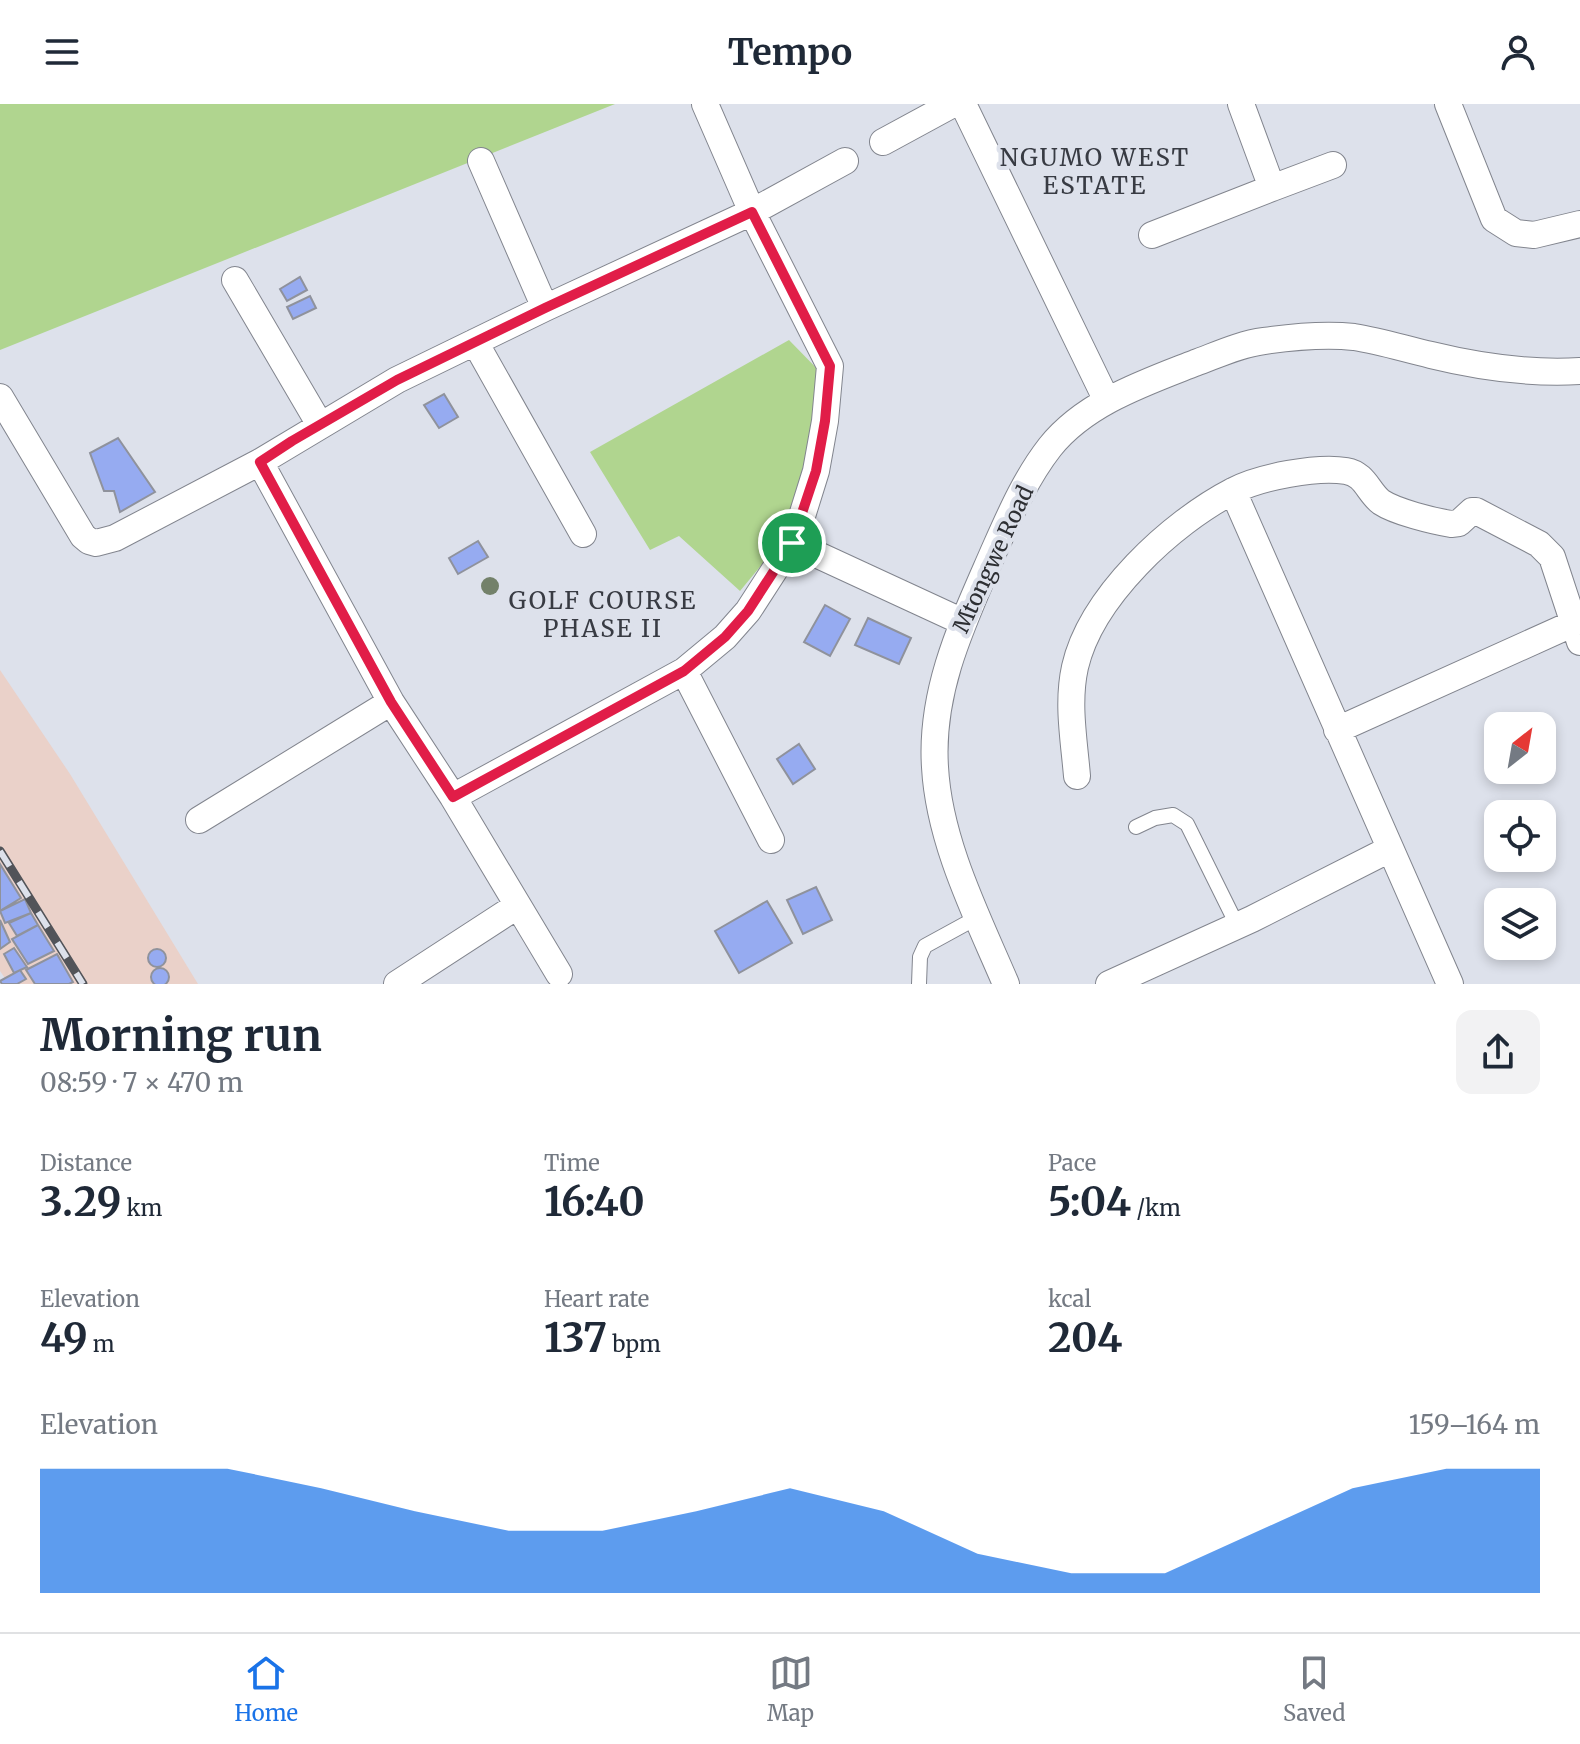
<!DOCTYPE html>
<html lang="en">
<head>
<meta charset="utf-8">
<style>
  :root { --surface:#fff; --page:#f2f2f3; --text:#1f2937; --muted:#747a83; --line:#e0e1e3; --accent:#1a73e8 }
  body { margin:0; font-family:Merriweather,serif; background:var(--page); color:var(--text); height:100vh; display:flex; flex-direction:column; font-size:30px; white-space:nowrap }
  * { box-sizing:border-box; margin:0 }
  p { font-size:26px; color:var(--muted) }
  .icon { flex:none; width:44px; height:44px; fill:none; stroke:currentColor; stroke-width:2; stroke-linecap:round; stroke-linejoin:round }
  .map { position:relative; height:880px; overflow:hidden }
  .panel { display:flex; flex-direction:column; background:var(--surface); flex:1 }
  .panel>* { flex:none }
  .needle { width:52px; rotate:31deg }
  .buttons { position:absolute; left:1484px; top:608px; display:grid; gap:16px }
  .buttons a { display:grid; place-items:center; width:72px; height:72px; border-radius:16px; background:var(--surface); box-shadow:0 4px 12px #0003; font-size:40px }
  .pin { position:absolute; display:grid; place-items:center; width:68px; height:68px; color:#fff; margin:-34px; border:4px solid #fff; border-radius:50%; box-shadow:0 2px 8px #0007 }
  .round { display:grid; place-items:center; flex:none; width:84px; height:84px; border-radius:16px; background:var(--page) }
  .overview { display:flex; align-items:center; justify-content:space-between; height:136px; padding:0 40px }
  h1 { font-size:44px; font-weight:700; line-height:60px }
  .figures { display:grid; grid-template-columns:repeat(3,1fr); gap:12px; height:136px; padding:8px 40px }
  .figures div { display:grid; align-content:center }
  .figures b { font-size:40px; font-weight:700 }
  .figures small { font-size:22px; font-weight:400 }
  .figures p { font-size:22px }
  .chart { height:224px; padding:16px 40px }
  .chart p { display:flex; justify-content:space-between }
  .chart svg { width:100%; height:144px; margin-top:8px; fill:var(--accent); opacity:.7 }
  header { display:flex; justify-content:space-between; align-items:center; height:104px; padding:0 40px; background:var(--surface); font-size:36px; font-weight:700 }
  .dock { display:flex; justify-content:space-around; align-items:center; height:112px; border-top:2px solid var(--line); background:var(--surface); font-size:22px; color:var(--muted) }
  .dock a { display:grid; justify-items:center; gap:4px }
  .dock .active { color:var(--accent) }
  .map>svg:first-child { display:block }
  .commercial { fill:#ead1c9 }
  .green { fill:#b0d58f }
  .building { fill:#96abf1; stroke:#8f929c; stroke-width:2 }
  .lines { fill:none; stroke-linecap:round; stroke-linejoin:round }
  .service-casing { stroke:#82858e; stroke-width:16 }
  .minor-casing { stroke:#82858e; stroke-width:28 }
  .service { stroke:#fff; stroke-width:14 }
  .minor { stroke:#fff; stroke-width:26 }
  .rail-casing { stroke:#525459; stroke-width:9 }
  .rail { stroke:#dde1eb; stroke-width:6; stroke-dasharray:18; stroke-linecap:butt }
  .tree { fill:#73816a }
  .route-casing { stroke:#fff; stroke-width:16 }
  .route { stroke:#e11d48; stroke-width:10 }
  .labels { text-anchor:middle; stroke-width:8; stroke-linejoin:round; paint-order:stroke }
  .street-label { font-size:22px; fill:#2d2f33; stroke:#dde1eb }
  .neighbourhood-label { font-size:24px; letter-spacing:2px; fill:#383b43; stroke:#dde1eb }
</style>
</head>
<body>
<header><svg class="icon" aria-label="menu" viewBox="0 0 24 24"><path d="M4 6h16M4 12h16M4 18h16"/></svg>Tempo<svg class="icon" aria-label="person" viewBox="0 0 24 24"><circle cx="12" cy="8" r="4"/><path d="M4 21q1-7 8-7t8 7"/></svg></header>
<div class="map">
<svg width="1580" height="880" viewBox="0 0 1580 880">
  <rect width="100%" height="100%" fill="#dde1eb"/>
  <!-- commercial -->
  <path class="commercial" d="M 0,566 L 70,670 L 198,880 L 9,880 L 0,867 Z"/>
  <!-- green -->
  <path class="green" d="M 0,0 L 615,0 L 0,246 Z
    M 789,236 L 829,277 L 802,412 L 740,487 L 679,432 L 650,446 L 590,348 Z"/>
  <!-- building -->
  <path class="building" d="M 300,173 L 307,186 L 287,197 L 280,185 Z
    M 310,192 L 316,204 L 293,215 L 287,203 Z
    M 444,290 L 458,313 L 439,324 L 424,301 Z
    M 118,334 L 155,388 L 120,408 L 114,387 L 104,387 L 90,349 Z
    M 478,437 L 488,453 L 458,470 L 449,454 Z
    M 825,501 L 850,515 L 830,552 L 804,538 Z
    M 868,514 L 911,534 L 899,560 L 855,541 Z
    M 799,640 L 815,665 L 793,680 L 777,655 Z
    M 0,760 L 21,794 L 0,807 Z
    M 816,783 L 832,816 L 803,830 L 787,796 Z
    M 25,795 L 31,809 L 5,819 L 0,807 Z
    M 767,797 L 792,839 L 739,869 L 715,827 Z
    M 31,809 L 38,821 L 17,832 L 9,819 Z
    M 0,816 L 10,838 L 0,845 Z
    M 38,821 L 54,847 L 28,860 L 12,835 Z
    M 14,844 L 27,863 L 14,869 L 4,850 Z
    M148 854a9 9 0 1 1 18 0a9 9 0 1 1-18 0Z
    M 57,850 L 73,878 L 69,880 L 35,880 L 26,866 Z
    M151 873a9 9 0 1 1 18 0a9 9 0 1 1-18 0Z
    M 20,866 L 26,875 L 17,880 L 2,880 L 0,877 Z"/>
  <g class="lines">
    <!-- service casing -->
    <g class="service-casing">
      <path id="service" d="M 1136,723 L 1155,714 L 1173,711 L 1187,720 L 1237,821
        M 919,880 L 920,853 L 925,842 L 978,813"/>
    </g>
    <!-- minor casing -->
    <g class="minor-casing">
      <path id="minor" d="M 963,0 L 1107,297
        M 1448,0 L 1494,115 L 1516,129 L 1534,131 L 1580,120
        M 883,38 L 953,0
        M 481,57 L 545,204
        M 1272,84 L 1333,61
        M 1152,131 L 1272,84 L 1241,0
        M 235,176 L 320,321
        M 475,238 L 583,430
        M 0,293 L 83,432 L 89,437 L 96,439 L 115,434 L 260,358 L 397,276 L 545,204 L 752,108 L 845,57
        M 260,358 L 391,598 L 453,693 L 559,870
        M 1233,387 L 1450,880
        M 792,439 L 963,518
        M 684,567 L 771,736
        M 1337,626 L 1572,520
        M 1077,672 C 1074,636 1067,599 1075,563 C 1091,493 1171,419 1233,387 C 1259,373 1318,362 1346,367 C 1365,370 1368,388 1381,398 C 1396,408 1433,417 1451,420 L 1459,419 L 1472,407 L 1476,407 L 1539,440 L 1552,453 L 1580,538
        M 453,693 L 684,567 L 725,533 L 748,507 L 792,439 L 802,412 L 816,367 L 825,317 L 830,262 L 752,108 L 705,0
        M 199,716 L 391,598
        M 397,880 L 517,802
        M 1006,880 C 977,812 939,738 935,663 C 930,586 963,518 993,449 C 1009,413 1025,375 1050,343 C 1085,299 1144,279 1195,259 C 1217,251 1240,240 1264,237 C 1292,233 1325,230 1354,233 C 1380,237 1405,245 1431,251 C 1480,263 1529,270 1580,267
        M 1109,880 L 1252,815 L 1390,745"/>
    </g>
    <!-- service -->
    <use href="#service" class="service"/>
    <!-- minor -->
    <use href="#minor" class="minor"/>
    <!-- rail casing -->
    <g class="rail-casing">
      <path id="rail" d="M 0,747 L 83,880"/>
    </g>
    <!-- rail -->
    <use href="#rail" class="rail"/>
  </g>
  <!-- trees -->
  <circle class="tree" cx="490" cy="482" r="9"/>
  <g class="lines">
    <!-- route casing -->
    <g class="route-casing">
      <path id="route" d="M 752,108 L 830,262 L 825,317 L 816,367 L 792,439 L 748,507 L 725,533 L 684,567 L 453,693 L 391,598 L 260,358 L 292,337 L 397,276 L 545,204 Z"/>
    </g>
    <!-- route -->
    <use href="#route" class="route"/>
  </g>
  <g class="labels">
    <!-- street labels -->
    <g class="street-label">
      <text transform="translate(993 455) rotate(-65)" y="8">Mtongwe Road</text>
    </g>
    <!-- neighbourhood labels -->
    <g class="neighbourhood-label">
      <text x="1095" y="62">NGUMO WEST<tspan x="1095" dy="28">ESTATE</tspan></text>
      <text x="603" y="505">GOLF COURSE<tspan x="603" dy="28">PHASE II</tspan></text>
    </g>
  </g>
</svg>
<div class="buttons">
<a><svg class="needle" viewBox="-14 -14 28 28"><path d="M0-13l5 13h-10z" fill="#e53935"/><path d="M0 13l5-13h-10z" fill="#747a83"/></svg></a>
<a><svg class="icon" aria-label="locate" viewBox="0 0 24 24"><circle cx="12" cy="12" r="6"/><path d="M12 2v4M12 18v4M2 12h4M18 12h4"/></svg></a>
<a><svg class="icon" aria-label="layers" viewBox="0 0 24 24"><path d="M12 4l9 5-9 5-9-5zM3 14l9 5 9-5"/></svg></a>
</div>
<div class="pin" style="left:792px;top:439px;background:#1e9e55"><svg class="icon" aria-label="arrive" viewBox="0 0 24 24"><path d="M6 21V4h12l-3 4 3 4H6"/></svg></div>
</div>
<section class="panel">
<div class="overview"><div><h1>Morning run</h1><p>08:59 · 7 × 470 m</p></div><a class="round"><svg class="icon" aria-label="share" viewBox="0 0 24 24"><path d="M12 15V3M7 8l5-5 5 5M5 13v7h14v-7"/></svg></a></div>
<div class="figures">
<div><p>Distance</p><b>3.29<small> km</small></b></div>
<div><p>Time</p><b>16:40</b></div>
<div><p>Pace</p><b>5:04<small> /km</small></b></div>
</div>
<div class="figures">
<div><p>Elevation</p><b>49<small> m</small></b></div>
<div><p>Heart rate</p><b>137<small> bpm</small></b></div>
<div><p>kcal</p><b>204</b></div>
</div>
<div class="chart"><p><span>Elevation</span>159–164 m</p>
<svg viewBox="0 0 160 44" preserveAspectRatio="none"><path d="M0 44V6L10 6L20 6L30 12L40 19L50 25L60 25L70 19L80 12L90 19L100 32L110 38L120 38L130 25L140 12L150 6L160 6V44z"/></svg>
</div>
</section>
<nav class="dock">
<a class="active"><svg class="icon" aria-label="home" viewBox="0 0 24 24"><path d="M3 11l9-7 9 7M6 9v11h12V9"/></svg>Home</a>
<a><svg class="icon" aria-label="map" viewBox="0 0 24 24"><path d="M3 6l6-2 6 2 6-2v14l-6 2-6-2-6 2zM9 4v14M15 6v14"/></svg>Map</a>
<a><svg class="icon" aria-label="saved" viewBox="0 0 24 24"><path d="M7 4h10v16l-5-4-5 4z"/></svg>Saved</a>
</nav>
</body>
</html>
